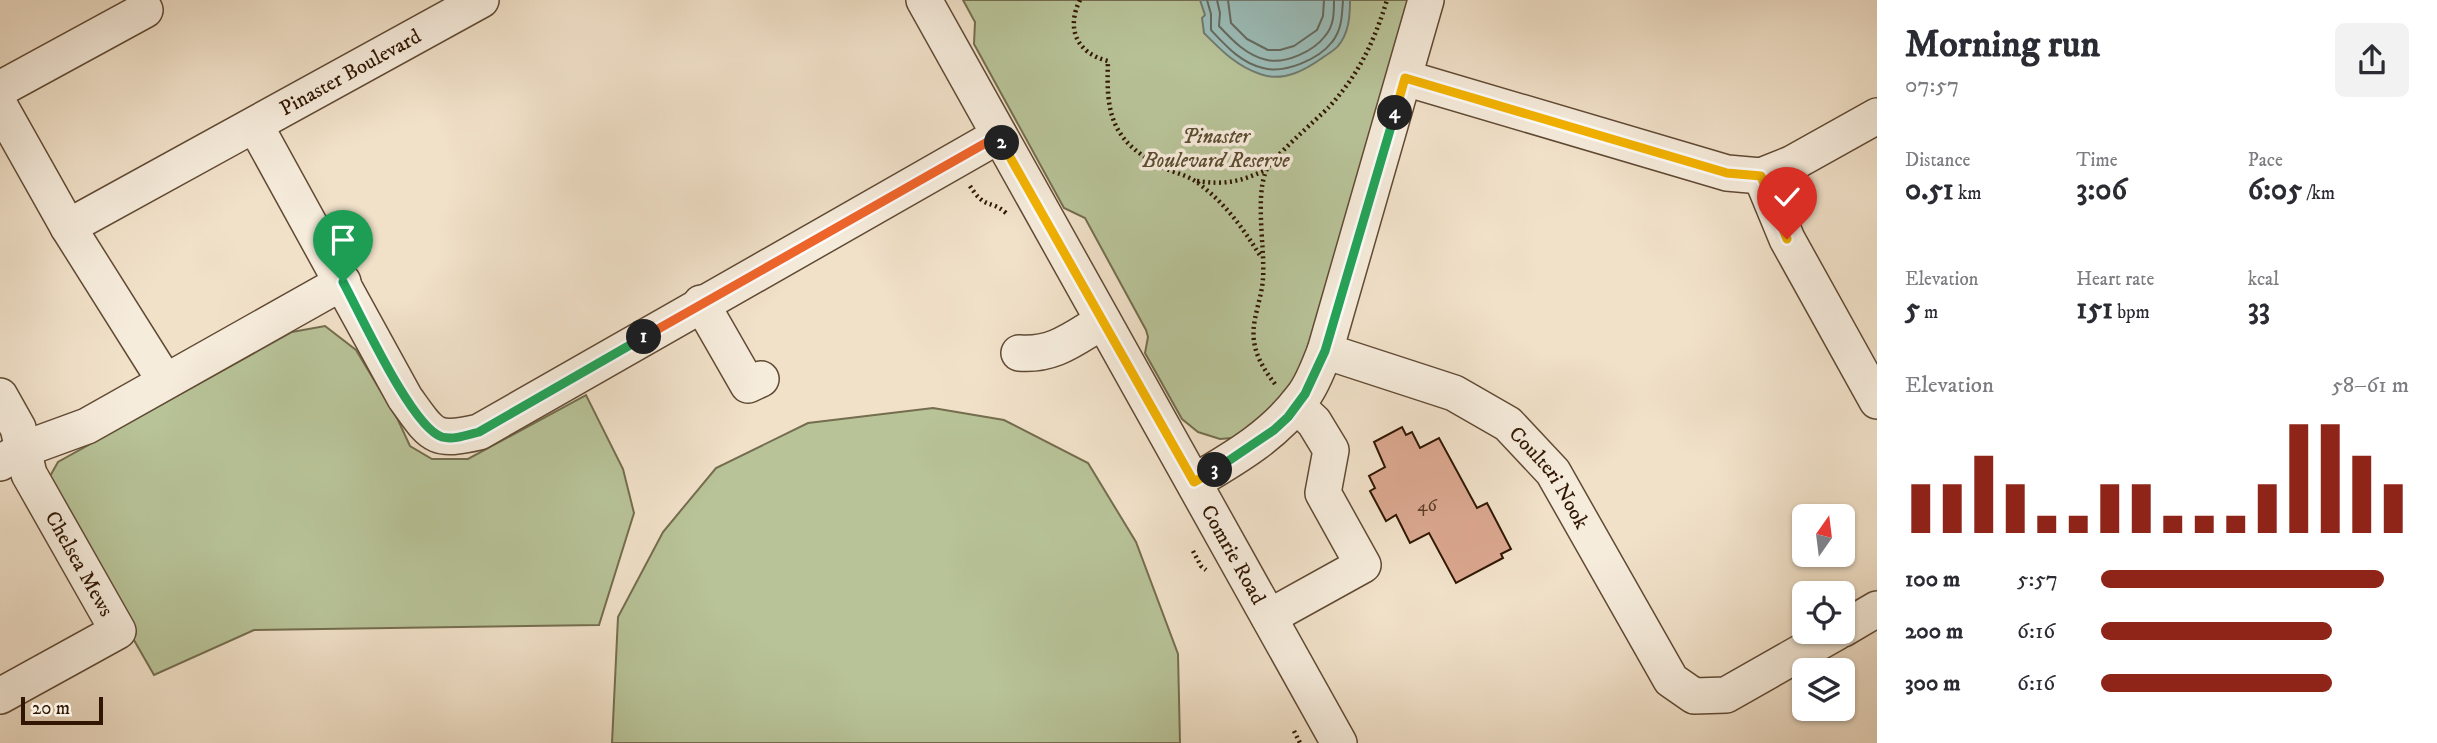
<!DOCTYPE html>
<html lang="en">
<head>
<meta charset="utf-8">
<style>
  :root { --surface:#fff; --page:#f2f2f3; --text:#2b2b33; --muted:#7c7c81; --accent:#8f2418 }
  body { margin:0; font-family:"IM FELL DW Pica",serif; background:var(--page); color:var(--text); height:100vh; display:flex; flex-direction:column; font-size:26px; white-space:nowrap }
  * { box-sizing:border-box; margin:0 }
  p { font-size:23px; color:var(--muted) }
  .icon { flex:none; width:38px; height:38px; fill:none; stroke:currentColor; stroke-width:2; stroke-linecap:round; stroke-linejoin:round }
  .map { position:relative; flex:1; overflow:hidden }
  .details { display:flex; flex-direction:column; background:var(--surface); width:560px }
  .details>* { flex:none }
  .needle { width:46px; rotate:14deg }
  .tools { position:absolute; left:1792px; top:504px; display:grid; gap:14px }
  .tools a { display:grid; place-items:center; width:63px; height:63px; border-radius:10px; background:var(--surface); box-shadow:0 2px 5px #0004; font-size:35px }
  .scale { position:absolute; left:21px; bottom:18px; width:82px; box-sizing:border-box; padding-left:7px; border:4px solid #311703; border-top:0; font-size:19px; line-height:24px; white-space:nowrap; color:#311703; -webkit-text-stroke:5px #f6ecdc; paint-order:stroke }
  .pin { position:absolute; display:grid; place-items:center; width:60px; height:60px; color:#fff; margin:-72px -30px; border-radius:50% 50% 50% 0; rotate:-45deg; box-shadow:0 0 7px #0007 }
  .pin .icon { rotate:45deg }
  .km { position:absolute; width:35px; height:35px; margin:-18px; border-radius:50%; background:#222; color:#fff; font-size:19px; line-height:35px; text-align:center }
  .round { display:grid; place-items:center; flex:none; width:74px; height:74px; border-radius:10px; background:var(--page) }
  .summary { display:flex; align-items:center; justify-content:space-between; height:119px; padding:0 28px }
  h1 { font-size:38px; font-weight:800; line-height:52px }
  .metrics { display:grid; grid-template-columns:repeat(3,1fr); gap:10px; height:119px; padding:7px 28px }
  .metrics div { display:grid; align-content:center }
  .metrics b { font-size:30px; font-weight:800 }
  .metrics small { font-size:19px; font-weight:400 }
  .metrics p { font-size:19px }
  .chart { height:196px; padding:14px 28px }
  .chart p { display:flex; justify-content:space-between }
  .chart svg { width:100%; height:126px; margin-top:7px; stroke:var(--accent); stroke-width:6 }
  ul { padding:0 28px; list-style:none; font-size:23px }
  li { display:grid; grid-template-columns:112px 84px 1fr; align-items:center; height:52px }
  li i { height:18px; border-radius:9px; background:var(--accent) }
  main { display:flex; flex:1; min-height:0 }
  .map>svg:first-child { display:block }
  .green { fill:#b8c398; stroke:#746d4e; stroke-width:2 }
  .water { fill:#9bbdb9; stroke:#717b70; stroke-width:2 }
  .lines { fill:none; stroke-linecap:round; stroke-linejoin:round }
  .shore { stroke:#666a5e; stroke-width:2 }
  .building { fill:#daa78f; stroke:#311703; stroke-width:2 }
  .minor-casing { stroke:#614a34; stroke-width:38 }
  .path { stroke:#311703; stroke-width:4.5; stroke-dasharray:2 3.5; stroke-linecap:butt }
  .minor { stroke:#f6ecdc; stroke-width:35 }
  .split-1-casing { stroke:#fff; stroke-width:14 }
  .split-2-casing { stroke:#fff; stroke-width:14 }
  .split-3-casing { stroke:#fff; stroke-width:14 }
  .split-4-casing { stroke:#fff; stroke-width:14 }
  .split-5-casing { stroke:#fff; stroke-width:14 }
  .split-1 { stroke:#22a559; stroke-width:9 }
  .split-2 { stroke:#f0652b; stroke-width:9 }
  .split-3 { stroke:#f5b400; stroke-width:9 }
  .split-4 { stroke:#22a559; stroke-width:9 }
  .split-5 { stroke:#f5b400; stroke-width:9 }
  .labels { text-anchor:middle; stroke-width:7; stroke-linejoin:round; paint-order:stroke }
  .number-label { font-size:18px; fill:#5b3b26 }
  .street-label { font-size:21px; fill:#311703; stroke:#f6ecdc }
  .park-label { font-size:21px; font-style:italic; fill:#5a4b30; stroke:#f6ecdc }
</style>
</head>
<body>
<main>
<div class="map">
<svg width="1877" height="743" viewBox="0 0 1877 743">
  <rect width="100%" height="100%" fill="#f1e1c9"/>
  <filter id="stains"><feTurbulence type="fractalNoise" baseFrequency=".00286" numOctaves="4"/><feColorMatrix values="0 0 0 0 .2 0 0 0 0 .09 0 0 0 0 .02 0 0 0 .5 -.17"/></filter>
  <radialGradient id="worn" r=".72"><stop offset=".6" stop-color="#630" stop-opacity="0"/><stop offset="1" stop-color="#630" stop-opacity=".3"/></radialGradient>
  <!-- green -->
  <path class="green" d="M 963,0 L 1412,0 L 1315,338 L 1290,389 L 1258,425 L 1232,438 L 1220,439 L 1198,432 L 1182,419 L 1145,353 L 1148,337 L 1146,330 L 1085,218 L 1064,208 L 974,44 L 975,22 Z
    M 325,326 L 356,350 L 398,420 L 410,446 L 432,459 L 468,459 L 586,395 L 623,469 L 634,513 L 599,625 L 254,630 L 154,675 L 45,485 L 58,462 L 292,332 Z
    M 933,408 L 1004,420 L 1088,463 L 1136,542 L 1178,654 L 1180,743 L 612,743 L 618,617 L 663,532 L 716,468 L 808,423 Z"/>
  <!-- water -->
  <path class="water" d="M 1200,0 L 1350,0 C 1350,16 1349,33 1338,46 C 1335,50 1329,53 1325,56 C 1307,69 1284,83 1260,74 C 1236,66 1221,50 1204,33 L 1202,18 L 1205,15 Z"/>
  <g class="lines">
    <!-- shore -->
    <path class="shore" d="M 1207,0 L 1211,14 L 1211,30 C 1226,46 1241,63 1263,68 C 1285,74 1319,59 1332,42 C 1342,30 1342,15 1343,0
      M 1217,0 L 1220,13 L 1219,26 C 1232,40 1247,56 1267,60 C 1286,64 1314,51 1325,36 C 1334,26 1334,13 1334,0
      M 1228,0 L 1231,23 L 1247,39 L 1268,50 L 1280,50 L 1294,46 L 1317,30 L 1323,16 L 1324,0"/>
  </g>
  <!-- building -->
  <path class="building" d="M 1402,427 L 1406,435 L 1412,432 L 1420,448 L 1439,438 L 1477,508 L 1487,503 L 1511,549 L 1501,554 L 1503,558 L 1456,583 L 1429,533 L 1410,543 L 1396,515 L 1386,521 L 1370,491 L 1375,488 L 1369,476 L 1385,467 L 1374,442 Z"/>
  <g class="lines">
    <!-- minor casing -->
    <g class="minor-casing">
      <g id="minor">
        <path id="s1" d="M 924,0 L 1339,743"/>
        <path d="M 1405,78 L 1727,173 L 1761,176 L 1791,164 L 1877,116"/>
        <path d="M 0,89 L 145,10"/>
        <path d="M 0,106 L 68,227 L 165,381"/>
        <path d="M 255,125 L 405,398 C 432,435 432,443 479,432 L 998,136"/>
        <path d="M 1761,176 L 1787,239 L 1877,401"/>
        <path id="s2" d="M 68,227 L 481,0"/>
        <path d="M 701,303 L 748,385 L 761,379"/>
        <path id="s3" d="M 1325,351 L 1454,393 L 1508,424 L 1553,472 L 1671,680 L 1694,696 L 1726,695 L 1837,632"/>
        <path d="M 1019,353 C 1054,356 1074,338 1103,321"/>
        <path id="s4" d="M 0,396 L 18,428 L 29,474 L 118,631 L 0,696"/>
        <path d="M 0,463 L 24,449 L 87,426 L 343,282"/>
        <path d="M 1194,482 C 1235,458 1275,435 1304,395 C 1313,383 1319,366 1325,351 L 1426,0"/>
        <path d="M 1269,617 L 1363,565 L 1323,493 L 1331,450 L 1314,422 L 1296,405"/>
        <path d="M 1843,629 L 1877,609"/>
      </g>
    </g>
    <!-- path -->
    <path class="path" d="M 1080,0 C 1066,28 1076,53 1108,61 C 1106,111 1110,139 1158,165 C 1170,172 1186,174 1198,183 C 1225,203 1243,228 1261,257
      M 1197,181 C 1223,185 1241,182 1265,170
      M 970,186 C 985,210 990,199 1006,213
      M 1275,384 C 1265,371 1256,357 1254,341 C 1251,320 1262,299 1263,278 C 1265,248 1255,198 1266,171 C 1271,159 1316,120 1329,107 C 1359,74 1374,42 1387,0
      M 1193,551 L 1201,566 L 1206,570
      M 1294,731 L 1300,743"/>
    <!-- minor -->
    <use href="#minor" class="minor"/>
  </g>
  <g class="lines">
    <!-- split-1 casing -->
    <g class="split-1-casing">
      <path id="split-1" d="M 343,282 C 360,313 412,428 442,437 C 454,440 467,435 479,432 L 644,337"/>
    </g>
    <!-- split-2 casing -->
    <g class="split-2-casing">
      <path id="split-2" d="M 644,337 L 998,136 L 1002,143"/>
    </g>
    <!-- split-3 casing -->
    <g class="split-3-casing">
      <path id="split-3" d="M 1002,143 L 1194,482 L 1215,470"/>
    </g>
    <!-- split-4 casing -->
    <g class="split-4-casing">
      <path id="split-4" d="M 1215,470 L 1274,430 L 1288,417 L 1305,394 L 1325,351 L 1395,113"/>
    </g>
    <!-- split-5 casing -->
    <g class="split-5-casing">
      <path id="split-5" d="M 1395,113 L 1405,78 L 1727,173 L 1761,176 L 1787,239"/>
    </g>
    <!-- split-1 -->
    <use href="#split-1" class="split-1"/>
    <!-- split-2 -->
    <use href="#split-2" class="split-2"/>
    <!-- split-3 -->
    <use href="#split-3" class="split-3"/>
    <!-- split-4 -->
    <use href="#split-4" class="split-4"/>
    <!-- split-5 -->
    <use href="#split-5" class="split-5"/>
  </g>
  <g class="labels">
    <!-- number labels -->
    <g class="number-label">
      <text x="1427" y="511">46</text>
    </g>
    <!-- street labels -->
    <g class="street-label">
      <text dy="7" stroke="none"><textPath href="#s2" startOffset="322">Pinaster Boulevard</textPath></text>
      <text dy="7" stroke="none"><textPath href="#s3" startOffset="266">Coulteri Nook</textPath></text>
      <text dy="7" stroke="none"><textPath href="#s1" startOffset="635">Comrie Road</textPath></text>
      <text dy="7" stroke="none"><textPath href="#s4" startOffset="187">Chelsea Mews</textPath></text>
    </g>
    <!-- park labels -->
    <g class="park-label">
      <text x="1216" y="143">Pinaster<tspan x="1216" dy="24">Boulevard Reserve</tspan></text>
    </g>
  </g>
  <rect width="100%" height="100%" filter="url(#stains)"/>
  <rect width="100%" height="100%" fill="url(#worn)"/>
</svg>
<div class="tools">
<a><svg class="needle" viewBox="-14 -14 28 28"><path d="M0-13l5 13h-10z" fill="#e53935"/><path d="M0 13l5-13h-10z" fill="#7c7c81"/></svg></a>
<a><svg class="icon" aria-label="locate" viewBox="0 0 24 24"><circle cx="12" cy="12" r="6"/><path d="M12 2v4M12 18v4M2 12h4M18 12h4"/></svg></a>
<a><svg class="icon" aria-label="layers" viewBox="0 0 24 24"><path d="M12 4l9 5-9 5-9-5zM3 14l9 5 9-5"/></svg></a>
</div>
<div class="scale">20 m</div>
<div class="pin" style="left:343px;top:282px;background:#1e9e55"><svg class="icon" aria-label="arrive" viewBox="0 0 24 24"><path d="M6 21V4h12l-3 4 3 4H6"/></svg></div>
<div class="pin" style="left:1787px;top:239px;background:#d93025"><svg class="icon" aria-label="check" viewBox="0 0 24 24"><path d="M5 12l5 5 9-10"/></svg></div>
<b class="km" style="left:644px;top:337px">1</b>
<b class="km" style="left:1002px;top:143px">2</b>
<b class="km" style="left:1215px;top:470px">3</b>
<b class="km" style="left:1395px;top:113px">4</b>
</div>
<section class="details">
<div class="summary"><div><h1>Morning run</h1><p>07:57</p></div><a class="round"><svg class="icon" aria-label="share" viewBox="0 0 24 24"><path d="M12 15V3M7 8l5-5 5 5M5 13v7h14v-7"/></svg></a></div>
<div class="metrics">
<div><p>Distance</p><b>0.51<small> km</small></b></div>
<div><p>Time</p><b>3:06</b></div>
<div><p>Pace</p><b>6:05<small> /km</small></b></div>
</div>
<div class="metrics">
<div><p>Elevation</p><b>5<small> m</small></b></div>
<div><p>Heart rate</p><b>151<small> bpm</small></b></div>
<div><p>kcal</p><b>33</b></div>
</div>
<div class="chart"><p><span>Elevation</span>58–61 m</p>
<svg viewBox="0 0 160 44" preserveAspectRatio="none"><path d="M5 44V27M15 44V27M25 44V17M35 44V27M45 44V38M55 44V38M65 44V27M75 44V27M85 44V38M95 44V38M105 44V38M115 44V27M125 44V6M135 44V6M145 44V17M155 44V27"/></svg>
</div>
<ul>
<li><b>100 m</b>5:57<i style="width:92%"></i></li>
<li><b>200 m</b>6:16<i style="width:75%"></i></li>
<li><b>300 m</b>6:16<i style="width:75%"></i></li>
</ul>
</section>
</main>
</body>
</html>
